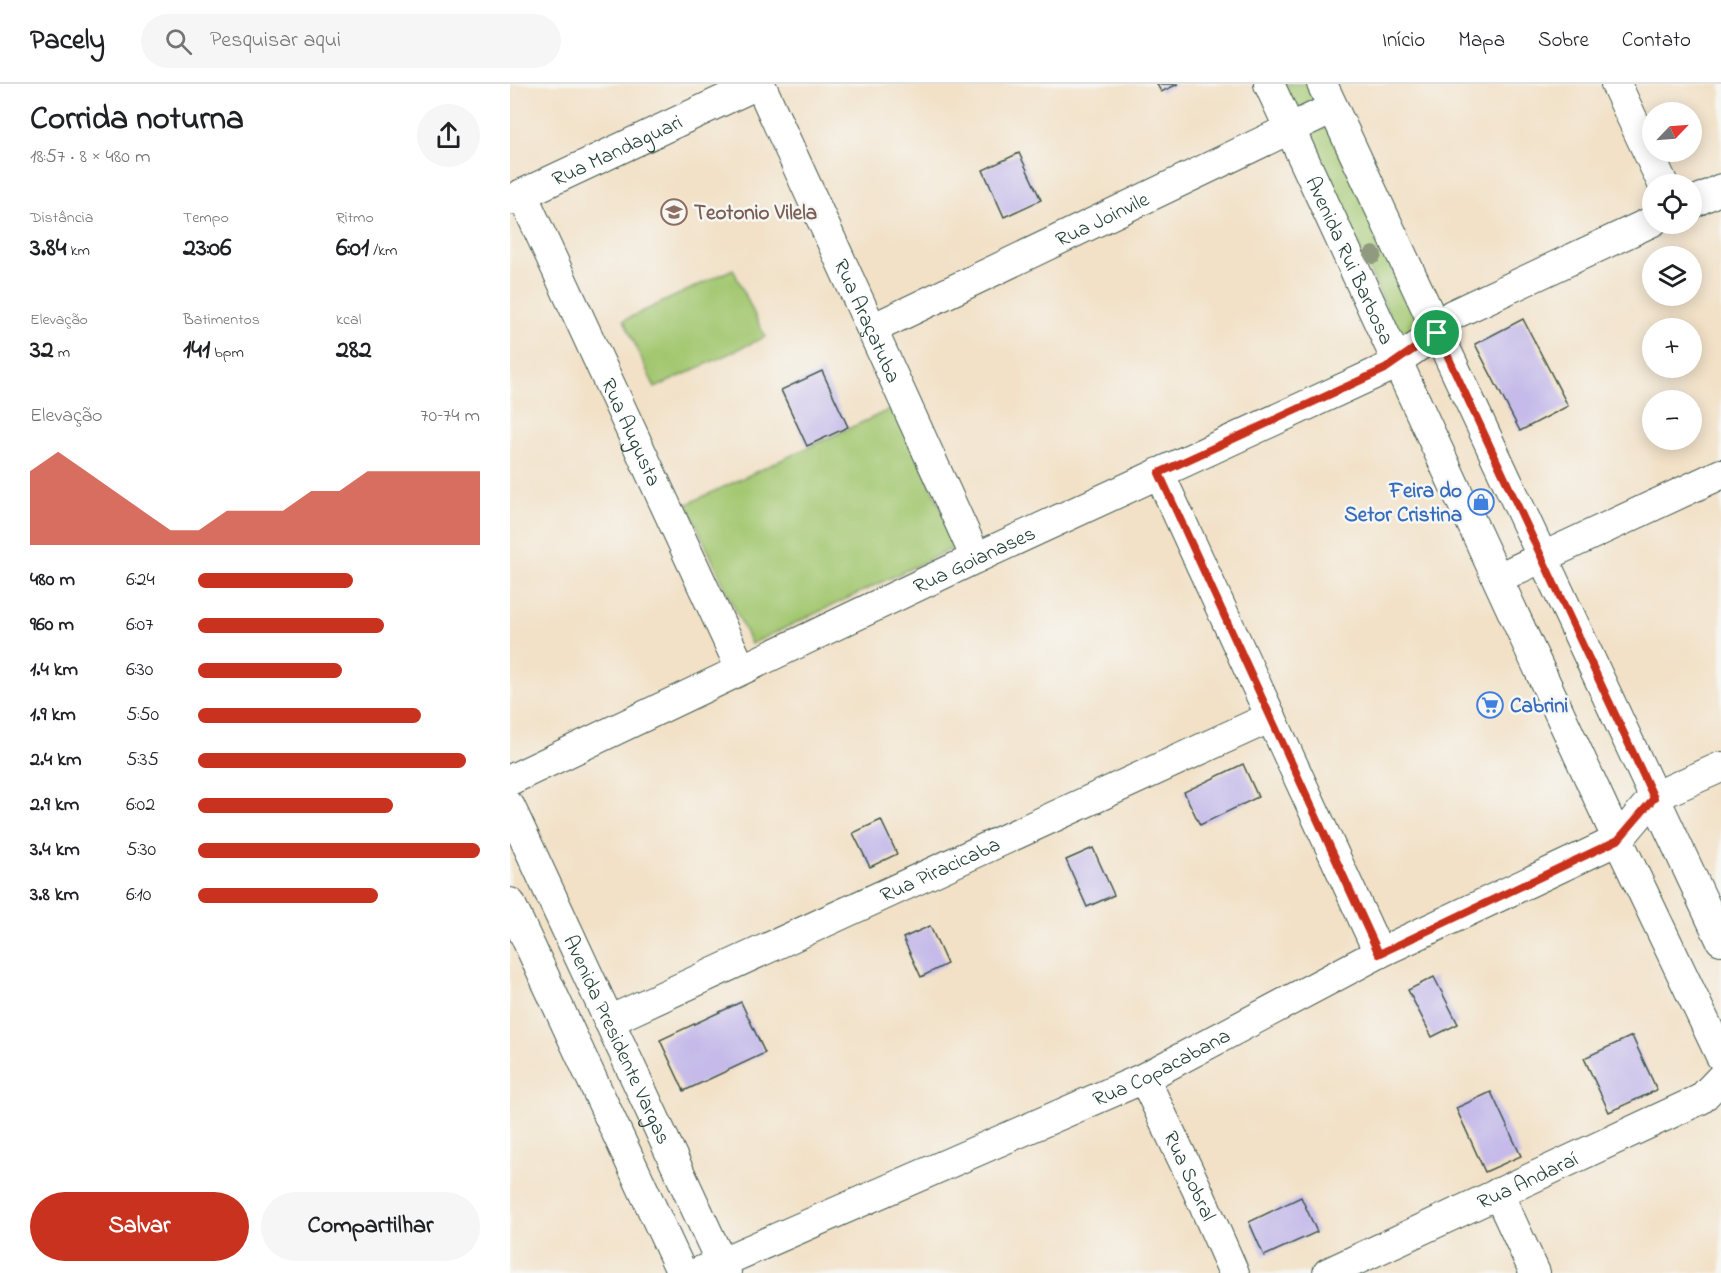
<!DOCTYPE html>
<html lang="pt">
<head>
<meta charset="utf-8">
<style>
  :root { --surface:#fff; --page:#f6f6f6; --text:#202124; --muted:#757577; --line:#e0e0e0; --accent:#c8321e }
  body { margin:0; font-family:"Indie Flower",sans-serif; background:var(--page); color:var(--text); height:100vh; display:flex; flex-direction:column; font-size:22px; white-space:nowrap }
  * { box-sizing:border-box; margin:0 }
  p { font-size:20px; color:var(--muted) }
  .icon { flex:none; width:33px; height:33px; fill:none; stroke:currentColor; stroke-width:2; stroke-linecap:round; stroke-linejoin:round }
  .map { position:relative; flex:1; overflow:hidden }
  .panel { display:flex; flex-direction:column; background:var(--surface); width:510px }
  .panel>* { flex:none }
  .needle { width:39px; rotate:65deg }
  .fabs { position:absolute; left:1132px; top:18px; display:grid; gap:12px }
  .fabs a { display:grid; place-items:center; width:60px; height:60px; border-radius:50%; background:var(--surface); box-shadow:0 3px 15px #0003; font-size:30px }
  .pin { position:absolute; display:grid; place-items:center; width:51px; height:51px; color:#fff; margin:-26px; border:3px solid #fff; border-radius:50%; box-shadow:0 2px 6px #0007 }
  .round { display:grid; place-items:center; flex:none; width:63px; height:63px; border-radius:32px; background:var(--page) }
  .head { display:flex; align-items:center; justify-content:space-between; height:102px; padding:0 30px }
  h1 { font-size:33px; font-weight:700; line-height:45px }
  .stats { display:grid; grid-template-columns:repeat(3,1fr); gap:9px; height:102px; padding:6px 30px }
  .stats div { display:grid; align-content:center }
  .stats b { font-size:26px; font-weight:700 }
  .stats small { font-size:16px; font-weight:400 }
  .stats p { font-size:16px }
  .chart { height:168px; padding:12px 30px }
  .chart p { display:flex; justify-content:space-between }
  .chart svg { width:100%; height:108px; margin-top:6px; fill:var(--accent); opacity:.7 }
  .action { display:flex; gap:12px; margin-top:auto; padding:12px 30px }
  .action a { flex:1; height:69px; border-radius:36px; background:var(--accent); color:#fff; font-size:24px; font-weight:700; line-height:69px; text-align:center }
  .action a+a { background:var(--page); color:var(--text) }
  ul { padding:0 30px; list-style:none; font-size:20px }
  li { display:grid; grid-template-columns:96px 72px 1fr; align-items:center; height:45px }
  li i { height:15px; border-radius:8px; background:var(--accent) }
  header { display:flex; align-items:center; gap:36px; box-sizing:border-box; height:84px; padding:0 30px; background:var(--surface); border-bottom:2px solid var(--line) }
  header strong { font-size:28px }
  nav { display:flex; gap:33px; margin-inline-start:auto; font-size:21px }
  .search { width:420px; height:54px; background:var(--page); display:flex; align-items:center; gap:15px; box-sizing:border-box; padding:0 21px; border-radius:33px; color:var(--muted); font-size:22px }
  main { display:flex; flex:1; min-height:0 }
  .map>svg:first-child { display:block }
  .green { fill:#a3c770; stroke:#618252; stroke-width:1.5 }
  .building { fill:#c5bae9 }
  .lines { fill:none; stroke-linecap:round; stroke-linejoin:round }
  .minor-casing { stroke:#3f564a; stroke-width:32 }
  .minor { stroke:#fff; stroke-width:30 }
  .tree { fill:#909a7e }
  .route-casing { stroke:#fff; stroke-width:12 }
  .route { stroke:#c8321e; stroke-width:8 }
  .labels { text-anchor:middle; stroke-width:5; stroke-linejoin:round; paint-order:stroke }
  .street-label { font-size:21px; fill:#1f3d34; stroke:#f6f6f2 }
  .education-label { font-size:21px; font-weight:bold; fill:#785e54; stroke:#f6f6f2; text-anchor:start }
  .shop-label { font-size:21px; font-weight:bold; fill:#366cbe; stroke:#f6f6f2; text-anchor:end }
</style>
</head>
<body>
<header>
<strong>Pacely</strong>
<div class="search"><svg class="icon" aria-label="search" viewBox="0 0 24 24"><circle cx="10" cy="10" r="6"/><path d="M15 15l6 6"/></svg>Pesquisar aqui</div>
<nav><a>Início</a><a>Mapa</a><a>Sobre</a><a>Contato</a></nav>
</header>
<main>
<section class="panel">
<div class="head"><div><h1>Corrida noturna</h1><p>18:57 · 8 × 480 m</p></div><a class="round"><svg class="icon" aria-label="share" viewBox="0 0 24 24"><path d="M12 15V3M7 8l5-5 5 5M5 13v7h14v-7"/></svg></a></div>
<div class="stats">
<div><p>Distância</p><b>3.84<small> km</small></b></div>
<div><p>Tempo</p><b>23:06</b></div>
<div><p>Ritmo</p><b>6:01<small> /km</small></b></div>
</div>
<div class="stats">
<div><p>Elevação</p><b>32<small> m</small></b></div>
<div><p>Batimentos</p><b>141<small> bpm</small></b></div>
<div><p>kcal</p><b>282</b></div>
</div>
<div class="chart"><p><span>Elevação</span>70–74 m</p>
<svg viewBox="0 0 160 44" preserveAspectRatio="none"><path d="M0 44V14L10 6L20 14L30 22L40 30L50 38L60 38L70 30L80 30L90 30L100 22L110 22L120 14L130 14L140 14L150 14L160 14V44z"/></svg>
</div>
<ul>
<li><b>480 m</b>6:24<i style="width:55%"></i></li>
<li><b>960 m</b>6:07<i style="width:66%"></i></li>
<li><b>1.4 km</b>6:30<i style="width:51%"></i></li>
<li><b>1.9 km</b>5:50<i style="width:79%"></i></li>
<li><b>2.4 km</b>5:35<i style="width:95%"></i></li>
<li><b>2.9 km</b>6:02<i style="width:69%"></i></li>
<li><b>3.4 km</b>5:30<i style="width:100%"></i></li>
<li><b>3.8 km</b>6:10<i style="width:64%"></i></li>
</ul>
<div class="action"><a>Salvar</a><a>Compartilhar</a></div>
</section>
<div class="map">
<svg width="1211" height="1189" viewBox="0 0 1211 1189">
  <rect width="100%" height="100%" fill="#f6f6f2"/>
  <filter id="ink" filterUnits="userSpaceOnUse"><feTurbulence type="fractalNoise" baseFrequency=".0167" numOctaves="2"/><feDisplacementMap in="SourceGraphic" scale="12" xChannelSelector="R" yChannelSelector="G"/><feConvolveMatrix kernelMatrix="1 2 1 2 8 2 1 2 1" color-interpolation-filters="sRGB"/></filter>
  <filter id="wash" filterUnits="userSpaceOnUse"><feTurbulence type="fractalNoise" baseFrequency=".008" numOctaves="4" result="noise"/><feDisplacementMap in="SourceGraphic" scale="24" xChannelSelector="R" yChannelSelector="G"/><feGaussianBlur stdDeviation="1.35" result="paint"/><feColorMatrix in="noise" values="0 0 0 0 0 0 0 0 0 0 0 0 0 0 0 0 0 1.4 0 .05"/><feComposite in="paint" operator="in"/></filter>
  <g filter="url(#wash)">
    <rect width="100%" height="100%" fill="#f2e1c7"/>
    <!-- green -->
    <path class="green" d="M 770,0 L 802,0 L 805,15 C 799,21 793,24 784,23 Z
      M 808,44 L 818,44 L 908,239 C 903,247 897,249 887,247 L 799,54 L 801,50 Z
      M 223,185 L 255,253 L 145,304 L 114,236 Z
      M 385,323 L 448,462 L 241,560 L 177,420 Z"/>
    <g id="blocks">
      <!-- building -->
      <path class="building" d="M 647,0 L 668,0 L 651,8 Z
        M 509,69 L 531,116 L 494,133 L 473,86 Z
        M 1013,235 L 1058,322 L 1010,347 L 965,260 Z
        M 312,287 L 338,343 L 297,362 L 271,306 Z
        M 733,680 L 748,713 L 690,741 L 674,708 Z
        M 371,736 L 387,770 L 360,783 L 343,749 Z
        M 583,764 L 604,811 L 577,823 L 556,776 Z
        M 420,842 L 437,880 L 411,893 L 393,854 Z
        M 924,893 L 948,940 L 922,953 L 898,906 Z
        M 231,918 L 255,969 L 174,1007 L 150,956 Z
        M 1122,952 L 1147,1006 L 1099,1028 L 1074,974 Z
        M 981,1008 L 1011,1072 L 975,1088 L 946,1024 Z
        M 791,1113 L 807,1148 L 754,1172 L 739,1138 Z"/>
    </g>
  </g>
  <g filter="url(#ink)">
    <use href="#blocks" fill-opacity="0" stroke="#3f564a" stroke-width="1.5"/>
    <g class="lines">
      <!-- minor casing -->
      <g class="minor-casing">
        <g id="minor">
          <path id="s1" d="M 250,0 L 466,474"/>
          <path id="s2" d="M 759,0 L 1108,756 L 1211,972"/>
          <path d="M 812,0 L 1211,856"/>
          <path d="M 1106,0 L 1153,100"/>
          <path id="s3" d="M 12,110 L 231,585"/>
          <path id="s4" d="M 0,116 L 248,0"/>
          <path d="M 1182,119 L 1211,105"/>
          <path id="s5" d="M 362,245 L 823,24"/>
          <path d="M 649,389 L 869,869"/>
          <path d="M 988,494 L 1211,390"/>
          <path id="s6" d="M 0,696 L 466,474 L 875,285 L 927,249 L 942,231 L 1143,137"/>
          <path id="s7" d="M 0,723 L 216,1189"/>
          <path d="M 0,819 L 172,1189"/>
          <path id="s8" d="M 99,937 L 761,633"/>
          <path id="s9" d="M 634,994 L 686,1103 L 724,1189"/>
          <path d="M 988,1109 L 1025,1189"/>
          <path id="s10" d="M 187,1189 L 634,994 L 869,869 L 1108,756 L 1144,713 L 1211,683"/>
          <path id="s11" d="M 818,1189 L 1191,1015 L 1211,994"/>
        </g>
      </g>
      <!-- minor -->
      <use href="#minor" class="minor"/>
    </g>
    <!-- trees -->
    <circle class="tree" cx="863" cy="171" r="9"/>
  </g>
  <g class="lines" filter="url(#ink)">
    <!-- route casing -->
    <g class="route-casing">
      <path id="route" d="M 927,249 L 1144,714 L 1108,756 L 869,870 L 649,389 L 875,285 Z"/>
    </g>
    <!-- route -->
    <use href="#route" class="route"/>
  </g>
  <!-- icons -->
  <defs>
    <g id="school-ring" transform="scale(1.35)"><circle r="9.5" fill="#f6f6f2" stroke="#8d6e63" stroke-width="1.5"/><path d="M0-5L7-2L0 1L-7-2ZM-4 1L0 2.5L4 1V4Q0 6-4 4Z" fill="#8d6e63"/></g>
    <g id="shop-ring" transform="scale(1.35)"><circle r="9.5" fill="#f6f6f2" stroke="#3f7fe0" stroke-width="1.5"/><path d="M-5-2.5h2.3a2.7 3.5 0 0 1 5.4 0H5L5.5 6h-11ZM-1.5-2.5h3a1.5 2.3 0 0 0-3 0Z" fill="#3f7fe0"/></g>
    <g id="supermarket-ring" transform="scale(1.35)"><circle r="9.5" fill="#f6f6f2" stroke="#3f7fe0" stroke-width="1.5"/><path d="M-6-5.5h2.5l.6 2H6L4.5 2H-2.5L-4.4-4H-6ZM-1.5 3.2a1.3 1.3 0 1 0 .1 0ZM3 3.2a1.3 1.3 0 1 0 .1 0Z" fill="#3f7fe0"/></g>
  </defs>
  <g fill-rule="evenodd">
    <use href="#school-ring" x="164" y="128"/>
    <use href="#shop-ring" x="971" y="418"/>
    <use href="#supermarket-ring" x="980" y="621"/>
  </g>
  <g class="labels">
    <!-- street labels -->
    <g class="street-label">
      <text dy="7" stroke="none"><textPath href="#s4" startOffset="118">Rua Mandaguari</textPath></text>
      <text dy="7" stroke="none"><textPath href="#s5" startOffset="255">Rua Joinvile</textPath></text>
      <text dy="7" stroke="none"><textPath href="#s2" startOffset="194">Avenida Rui Barbosa</textPath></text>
      <text dy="7" stroke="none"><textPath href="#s1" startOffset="260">Rua Araçatuba</textPath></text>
      <text dy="7" stroke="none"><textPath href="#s3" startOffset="262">Rua Augusta</textPath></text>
      <text dy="7" stroke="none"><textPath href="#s6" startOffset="514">Rua Goianases</textPath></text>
      <text dy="7" stroke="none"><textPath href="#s8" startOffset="364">Rua Piracicaba</textPath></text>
      <text dy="7" stroke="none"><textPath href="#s7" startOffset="256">Avenida Presidente Vargas</textPath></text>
      <text dy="7" stroke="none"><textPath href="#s10" startOffset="508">Rua Copacabana</textPath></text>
      <text dy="7" stroke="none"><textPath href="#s9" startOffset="108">Rua Sobral</textPath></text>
      <text dy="7" stroke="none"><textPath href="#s11" startOffset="220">Rua Andaraí</textPath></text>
    </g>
    <!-- education labels -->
    <g class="education-label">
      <text x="184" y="135">Teotonio Vilela</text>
    </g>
    <!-- shop labels -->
    <g class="shop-label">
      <text x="952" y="413">Feira do<tspan x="952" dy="24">Setor Cristina</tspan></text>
      <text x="1000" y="628" text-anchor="start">Cabrini</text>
    </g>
  </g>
</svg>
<div class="fabs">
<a><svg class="needle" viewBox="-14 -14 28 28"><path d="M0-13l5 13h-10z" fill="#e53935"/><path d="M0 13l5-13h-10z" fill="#757577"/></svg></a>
<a><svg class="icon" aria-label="locate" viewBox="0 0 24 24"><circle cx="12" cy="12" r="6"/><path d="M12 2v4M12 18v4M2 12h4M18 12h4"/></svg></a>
<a><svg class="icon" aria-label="layers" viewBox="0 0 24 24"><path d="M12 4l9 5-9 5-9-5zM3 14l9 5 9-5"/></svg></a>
<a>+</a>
<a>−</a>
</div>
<div class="pin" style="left:927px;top:249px;background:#1e9e55"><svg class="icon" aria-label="arrive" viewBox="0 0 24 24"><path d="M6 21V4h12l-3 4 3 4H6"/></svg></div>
</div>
</main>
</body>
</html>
